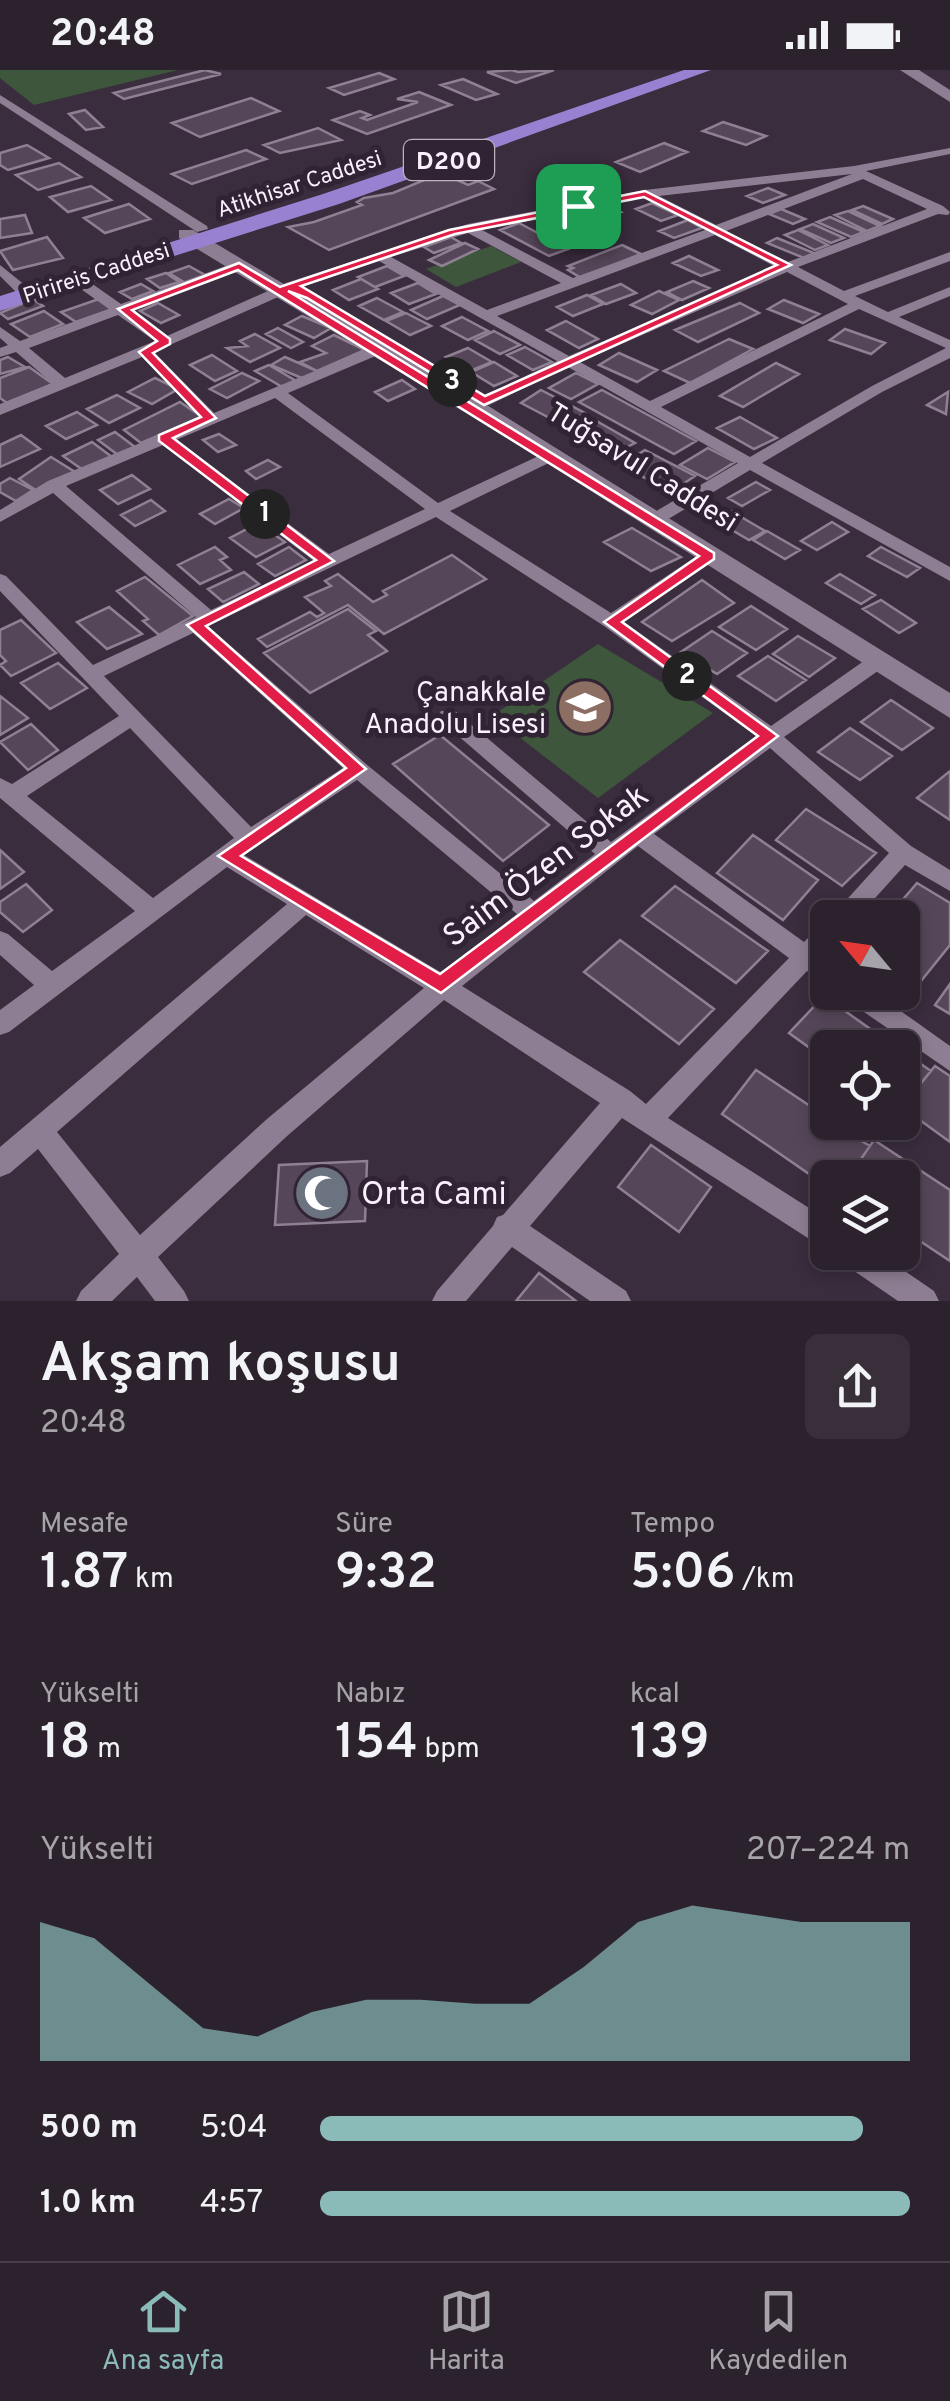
<!DOCTYPE html>
<html lang="tr">
<head>
<meta charset="utf-8">
<style>
  :root { --surface:#2c222e; --page:#382f3a; --text:#f1f3f6; --muted:#a6a4aa; --line:#483f4a; --accent:#8bbbb9 }
  body { margin:0; font-family:Overpass,sans-serif; background:var(--page); color:var(--text); height:100vh; display:flex; flex-direction:column; font-size:38px; white-space:nowrap }
  * { box-sizing:border-box; margin:0 }
  p { font-size:32px; color:var(--muted) }
  .icon { flex:none; width:55px; height:55px; fill:none; stroke:currentColor; stroke-width:2; stroke-linecap:round; stroke-linejoin:round }
  .map { position:relative; height:1231px; overflow:hidden }
  .drawer { display:flex; flex-direction:column; background:var(--surface); flex:1 }
  .drawer>* { flex:none }
  .needle { width:65px; rotate:299deg }
  .buttons { position:absolute; left:810px; top:830px; display:grid; gap:20px }
  .buttons a { display:grid; place-items:center; width:110px; height:110px; border-radius:15px; background:var(--surface); box-shadow:0 5px 15px #0003,0 0 0 2px var(--line); font-size:50px }
  .pin { position:absolute; display:grid; place-items:center; width:85px; height:85px; color:#fff; margin:-42px; border-radius:20px; box-shadow:0 5px 15px #0006 }
  .km { position:absolute; width:50px; height:50px; margin:-25px; border-radius:50%; background:#222; color:#fff; font-size:28px; line-height:50px; text-align:center }
  .round { display:grid; place-items:center; flex:none; width:105px; height:105px; border-radius:15px; background:var(--page) }
  .summary { display:flex; align-items:center; justify-content:space-between; height:170px; padding:0 40px }
  h1 { font-size:55px; font-weight:600; line-height:75px }
  .figures { display:grid; grid-template-columns:repeat(3,1fr); gap:15px; height:170px; padding:10px 40px }
  .figures div { display:grid; align-content:center }
  .figures b { font-size:50px; font-weight:600 }
  .figures small { font-size:28px; font-weight:400 }
  .figures p { font-size:28px }
  .chart { height:280px; padding:20px 40px }
  .chart p { display:flex; justify-content:space-between }
  .chart svg { width:100%; height:180px; margin-top:10px; fill:var(--accent); opacity:.7 }
  ul { padding:0 40px; list-style:none; font-size:32px }
  li { display:grid; grid-template-columns:160px 120px 1fr; align-items:center; height:75px }
  li i { height:25px; border-radius:12px; background:var(--accent) }
  .status { display:flex; justify-content:space-between; align-items:center; height:70px; padding:0 50px; background:var(--surface); direction:ltr }
  .status svg { height:28px; fill:currentColor }
  .tab-bar { display:flex; justify-content:space-around; align-items:center; height:140px; border-top:2px solid var(--line); background:var(--surface); font-size:28px; color:var(--muted) }
  .tab-bar a { display:grid; justify-items:center; gap:5px }
  .tab-bar .selected { color:var(--accent) }
  .map>svg:first-child { display:block }
  .green { fill:#3e563b }
  .building { fill:#554759; stroke:#908094; stroke-width:2.5 }
  .lines { fill:none; stroke-linecap:round; stroke-linejoin:round }
  .minor { fill:#8e7e93; fill-rule:evenodd }
  .secondary { fill:#8e7e93; fill-rule:evenodd }
  .trunk { fill:#9881d0; fill-rule:evenodd }
  .route { fill:#e11d48; stroke:#fff; stroke-width:2.5; fill-rule:evenodd }
  .labels { text-anchor:middle; stroke-width:10; stroke-linejoin:round; paint-order:stroke }
  .far-street-label { font-size:22px; fill:#f9f1fc; stroke:#302333 }
  .shield { fill:#302333; stroke:#bdb3c0; stroke-width:2.5 }
  .shield-label { font-size:25px; font-weight:bold; fill:#f9f1fc }
  .street-label { font-size:28px; fill:#f9f1fc; stroke:#302333 }
  .poi-label { font-size:28px; fill:#f9f1fc; stroke:#302333; text-anchor:end }
  .near-street-label { font-size:32px; fill:#f9f1fc; stroke:#302333 }
  .near-poi-label { font-size:32px; fill:#f9f1fc; stroke:#302333; text-anchor:start }
</style>
</head>
<body>
<div class="status"><b>20:48</b><svg viewBox="0 0 49 12"><path d="M0 12V9h3v3zM5 12V6h3v6zM10 12V3h3v9zM15 12V0h3v12zM26 1h20v11H26zM47 4h2v5h-2z"/></svg></div>
<div class="map">
<svg width="950" height="1231" viewBox="0 0 950 1231">
  <rect width="100%" height="100%" fill="#3a2d3e"/>
  <!-- green -->
  <path class="green" d="M 0,0 L 178,0 L 34,35 L 0,8 Z
    M 491,176 L 521,192 L 456,217 L 426,199 Z
    M 598,574 L 713,643 L 598,728 L 492,646 Z"/>
  <!-- building -->
  <path class="building" d="M 205,0 L 221,4 L 124,29 L 114,23 Z
    M 512,0 L 518,2 L 554,0 L 516,13 L 487,2 Z
    M 379,3 L 394,9 L 344,25 L 329,18 Z
    M 463,9 L 497,24 L 476,30 L 441,15 Z
    M 419,22 L 451,35 L 367,64 L 333,50 L 360,41 L 370,45 L 362,48 L 367,50 L 418,32 L 397,29 Z
    M 251,28 L 279,41 L 200,67 L 172,53 Z
    M 85,40 L 103,57 L 86,60 L 69,44 Z
    M 723,52 L 766,66 L 746,75 L 703,61 Z
    M 318,58 L 341,70 L 280,83 L 264,75 Z
    M 664,73 L 687,82 L 640,102 L 616,92 Z
    M 27,75 L 49,88 L 8,100 L 0,95 L 0,83 Z
    M 246,80 L 266,89 L 192,114 L 172,104 Z
    M 59,93 L 81,107 L 38,120 L 16,105 Z
    M 453,98 L 469,106 L 457,110 L 468,115 L 478,111 L 494,119 L 329,180 L 288,157 L 314,152 L 362,135 L 357,132 L 364,128 L 393,123 Z
    M 91,116 L 111,130 L 68,142 L 50,127 Z
    M 768,118 L 785,125 L 763,133 L 747,126 Z
    M 652,133 L 678,145 L 661,151 L 636,139 Z
    M 129,134 L 150,149 L 105,163 L 84,148 Z
    M 605,134 L 621,142 L 595,152 L 579,143 Z
    M 863,136 L 893,149 L 882,154 L 852,140 Z
    M 568,139 L 584,148 L 558,156 L 542,148 Z
    M 781,139 L 805,149 L 793,154 L 769,144 Z
    M 848,141 L 880,156 L 867,161 L 835,145 Z
    M 25,145 L 32,163 L 0,168 L 0,149 Z
    M 830,147 L 864,162 L 851,167 L 817,152 Z
    M 688,150 L 702,158 L 674,168 L 659,161 Z
    M 519,153 L 568,179 L 549,186 L 500,160 Z
    M 813,154 L 844,168 L 831,173 L 800,159 Z
    M 798,160 L 828,175 L 815,180 L 785,165 Z
    M 47,167 L 63,188 L 13,200 L 0,181 Z
    M 451,167 L 461,173 L 434,183 L 424,177 Z
    M 777,168 L 814,183 L 804,188 L 767,173 Z
    M 465,173 L 478,179 L 442,196 L 429,190 Z
    M 622,175 L 641,184 L 581,208 L 568,200 L 573,198 L 568,196 Z
    M 689,186 L 718,200 L 701,206 L 673,193 Z
    M 189,196 L 207,206 L 187,214 L 169,203 Z
    M 387,196 L 404,206 L 375,217 L 358,207 Z
    M 166,203 L 179,212 L 160,218 L 147,209 Z
    M 361,209 L 378,219 L 349,230 L 333,220 Z
    M 693,211 L 709,218 L 682,230 L 667,222 Z
    M 418,213 L 436,224 L 409,234 L 391,223 Z
    M 141,214 L 153,221 L 132,229 L 120,222 Z
    M 621,214 L 636,223 L 606,234 L 591,225 Z
    M 659,221 L 679,230 L 652,244 L 631,235 Z
    M 587,225 L 603,234 L 573,246 L 557,237 Z
    M 443,226 L 460,235 L 427,249 L 411,240 Z
    M 377,228 L 403,242 L 384,250 L 359,236 Z
    M 33,229 L 43,236 L 8,249 L 0,243 Z
    M 99,229 L 113,239 L 76,252 L 61,242 Z
    M 784,230 L 819,244 L 803,253 L 768,239 Z
    M 158,233 L 179,245 L 161,253 L 140,241 Z
    M 740,233 L 759,243 L 698,272 L 675,260 Z
    M 44,241 L 63,254 L 30,267 L 11,254 Z
    M 406,243 L 431,256 L 410,265 L 386,251 Z
    M 302,246 L 331,258 L 314,268 L 285,255 Z
    M 462,247 L 488,261 L 468,270 L 442,256 Z
    M 566,251 L 598,269 L 579,278 L 547,260 Z
    M 278,258 L 303,272 L 291,278 L 266,264 Z
    M 845,259 L 885,273 L 871,284 L 830,270 Z
    M 494,261 L 520,275 L 500,284 L 475,270 Z
    M 255,264 L 280,278 L 250,292 L 227,278 L 247,276 L 240,271 Z
    M 334,265 L 365,280 L 317,301 L 300,292 L 326,283 L 312,276 Z
    M 729,269 L 753,279 L 690,313 L 664,301 Z
    M 525,277 L 552,292 L 533,300 L 507,285 Z
    M 468,278 L 492,292 L 470,301 L 446,287 Z
    M 619,283 L 657,300 L 637,312 L 599,295 Z
    M 212,285 L 237,301 L 215,311 L 190,295 Z
    M 8,287 L 25,297 L 0,304 L 0,290 Z
    M 285,287 L 317,301 L 304,309 L 271,295 Z
    M 494,292 L 517,306 L 494,316 L 471,302 Z
    M 776,293 L 799,304 L 743,337 L 720,326 Z
    M 269,295 L 298,312 L 284,318 L 255,301 Z
    M 29,297 L 53,314 L 7,333 L 0,328 L 0,308 Z
    M 242,303 L 259,311 L 227,328 L 210,319 Z
    M 576,303 L 598,314 L 571,329 L 549,318 Z
    M 155,308 L 178,319 L 152,334 L 128,322 Z
    M 402,310 L 415,319 L 388,331 L 375,322 Z
    M 541,320 L 585,343 L 563,355 L 521,333 Z
    M 602,320 L 696,371 L 674,384 L 579,332 Z
    M 948,322 L 946,344 L 927,335 Z
    M 117,325 L 140,338 L 109,353 L 87,339 Z
    M 180,332 L 202,347 L 141,373 L 124,360 Z
    M 77,342 L 97,355 L 66,369 L 46,356 Z
    M 740,347 L 777,368 L 754,379 L 717,358 Z
    M 593,349 L 635,373 L 611,385 L 569,361 Z
    M 115,362 L 135,377 L 118,385 L 98,370 Z
    M 219,364 L 236,375 L 218,382 L 203,370 Z
    M 21,365 L 40,379 L 0,397 L 0,375 Z
    M 92,372 L 112,387 L 83,400 L 63,386 Z
    M 708,378 L 735,392 L 707,409 L 680,395 Z
    M 645,380 L 695,406 L 671,422 L 621,395 Z
    M 51,387 L 75,402 L 37,421 L 19,409 Z
    M 268,390 L 280,397 L 256,409 L 246,401 Z
    M 132,405 L 150,419 L 118,434 L 100,420 Z
    M 10,408 L 33,420 L 16,431 L 0,422 L 0,414 Z
    M 756,412 L 770,420 L 742,436 L 728,428 Z
    M 229,429 L 244,438 L 215,454 L 200,444 Z
    M 151,430 L 165,441 L 135,456 L 121,445 Z
    M 731,441 L 765,461 L 749,470 L 715,450 Z
    M 832,452 L 848,462 L 817,480 L 801,471 Z
    M 258,453 L 285,472 L 256,487 L 230,468 Z
    M 632,458 L 681,487 L 651,501 L 604,472 Z
    M 767,461 L 800,480 L 785,489 L 753,470 Z
    M 215,477 L 227,487 L 220,490 L 231,500 L 200,514 L 178,495 Z
    M 289,477 L 306,490 L 275,506 L 258,494 Z
    M 881,477 L 920,498 L 907,507 L 868,486 Z
    M 452,485 L 486,509 L 384,564 L 348,535 L 267,577 L 258,569 L 310,542 L 317,547 L 324,543 L 305,527 L 331,516 L 325,511 L 338,504 L 373,532 L 387,525 L 383,521 Z
    M 244,502 L 259,514 L 223,532 L 208,519 Z
    M 840,504 L 875,525 L 861,534 L 826,513 Z
    M 145,507 L 193,546 L 159,565 L 143,551 L 148,549 L 117,521 Z
    M 702,510 L 734,533 L 672,571 L 642,552 Z
    M 881,530 L 916,553 L 899,563 L 863,539 Z
    M 751,536 L 787,559 L 756,580 L 719,557 Z
    M 109,537 L 142,564 L 107,579 L 77,552 Z
    M 348,539 L 376,561 L 368,565 L 387,581 L 310,623 L 264,583 Z
    M 21,550 L 56,583 L 11,606 L 0,595 L 6,591 L 0,585 L 0,560 Z
    M 712,561 L 747,583 L 717,604 L 681,582 Z
    M 798,566 L 835,588 L 809,607 L 773,584 Z
    M 768,586 L 806,610 L 776,631 L 738,606 Z
    M 58,593 L 87,618 L 50,639 L 21,613 Z
    M 0,626 L 28,648 L 0,665 Z
    M 891,630 L 933,658 L 902,680 L 861,652 Z
    M 31,654 L 58,680 L 28,700 L 0,672 Z
    M 850,658 L 892,686 L 860,710 L 818,682 Z
    M 440,665 L 549,755 L 503,791 L 393,694 Z
    M 950,701 L 950,750 L 917,728 Z
    M 806,739 L 876,783 L 842,816 L 776,770 Z
    M 753,765 L 818,810 L 783,850 L 717,803 Z
    M 0,780 L 24,802 L 0,819 Z
    M 917,813 L 950,833 L 950,875 L 909,926 L 902,922 L 902,848 L 887,848 Z
    M 26,814 L 52,840 L 23,862 L 0,842 L 0,832 Z
    M 675,816 L 768,881 L 736,913 L 642,846 Z
    M 620,870 L 714,939 L 679,974 L 584,902 Z
    M 950,914 L 950,944 L 935,935 Z
    M 824,926 L 897,978 L 828,978 L 828,991 L 789,963 Z
    M 902,981 L 931,1001 L 902,1035 Z
    M 935,996 L 950,1006 L 950,1072 L 902,1037 Z
    M 756,1000 L 828,1048 L 828,1052 L 870,1076 L 848,1108 L 828,1108 L 828,1117 L 722,1044 Z
    M 874,1070 L 950,1120 L 950,1191 L 902,1159 L 902,1108 L 848,1108 Z
    M 651,1075 L 711,1117 L 679,1162 L 618,1117 Z
    M 367,1091 L 365,1151 L 275,1155 L 279,1095 Z
    M 539,1203 L 576,1231 L 516,1231 Z"/>
  <g class="lines">
    <!-- minor -->
    <path class="minor" d="M 0,25 L 207,156 L 208,159 L 197,162 L 0,33 Z
      M 950,78 L 950,84 L 866,101 L 943,136 L 950,142 L 948,145 L 938,144 L 798,197 L 844,221 L 950,182 L 950,191 L 855,226 L 888,242 L 950,217 L 950,226 L 899,247 L 950,270 L 950,288 L 882,322 L 762,393 L 950,497 L 950,511 L 750,400 L 670,448 L 658,448 L 655,444 L 658,440 L 738,393 L 568,297 L 489,335 L 479,335 L 479,329 L 557,291 L 379,191 L 296,219 L 154,282 L 214,343 L 375,276 L 385,276 L 385,282 L 288,323 L 438,433 L 545,383 L 557,383 L 557,389 L 450,441 L 611,543 L 703,482 L 715,482 L 718,486 L 715,490 L 624,552 L 771,656 L 871,586 L 885,586 L 888,591 L 885,596 L 784,667 L 911,776 L 950,800 L 950,821 L 905,795 L 857,848 L 830,848 L 889,783 L 770,678 L 654,764 L 804,872 L 820,856 L 828,853 L 828,879 L 822,885 L 828,889 L 828,913 L 807,901 L 668,1048 L 828,1150 L 828,1181 L 622,1048 L 530,1156 L 626,1221 L 631,1231 L 590,1231 L 512,1177 L 466,1231 L 432,1231 L 437,1221 L 493,1156 L 497,1147 L 503,1145 L 600,1033 L 444,930 L 286,1067 L 158,1187 L 184,1221 L 189,1231 L 155,1231 L 137,1207 L 112,1231 L 76,1231 L 81,1221 L 119,1184 L 38,1079 L 10,1103 L 0,1107 L 0,1077 L 287,834 L 227,797 L 9,962 L 0,965 L 0,940 L 34,915 L 0,885 L 0,861 L 8,864 L 52,901 L 135,841 L 0,728 L 0,708 L 12,714 L 119,646 L 0,521 L 0,504 L 6,506 L 93,595 L 196,547 L 53,423 L 0,452 L 0,440 L 48,411 L 201,348 L 142,287 L 0,345 L 0,334 L 52,313 L 16,282 L 0,287 L 0,278 L 8,275 L 0,268 L 0,257 L 20,271 L 109,239 L 71,212 L 71,206 L 81,206 L 121,234 L 234,193 L 244,193 L 244,199 L 130,241 L 167,266 L 286,213 L 468,154 L 645,120 L 854,96 ZM 852,104 L 716,155 L 659,126 ZM 863,109 L 927,139 L 788,192 L 726,161 ZM 643,128 L 705,160 L 573,208 L 482,160 ZM 468,163 L 561,213 L 487,240 L 391,187 ZM 715,165 L 776,197 L 569,286 L 497,246 ZM 787,202 L 848,234 L 650,331 L 580,292 ZM 859,239 L 946,278 L 872,316 L 750,387 L 661,337 ZM 118,245 L 155,271 L 65,308 L 29,278 ZM 275,328 L 425,439 L 329,484 L 176,370 ZM 163,375 L 314,491 L 211,540 L 66,416 ZM 436,447 L 604,556 L 756,666 L 611,772 L 455,641 L 441,641 L 438,646 L 441,651 L 595,784 L 534,831 L 366,694 L 208,556 ZM 193,563 L 343,698 L 251,757 L 104,606 ZM 130,658 L 234,768 L 153,828 L 27,726 ZM 357,710 L 517,844 L 442,903 L 244,785 ZM 638,776 L 789,888 L 646,1034 L 630,1021 L 462,916 ZM 306,845 L 424,918 L 267,1049 L 140,1165 L 57,1062 Z
      M 0,195 L 26,216 L 26,222 L 16,222 L 0,206 Z
      M 842,922 L 874,922 L 950,976 L 950,1001 L 845,929 Z
      M 837,1182 L 877,1182 L 934,1221 L 939,1231 L 898,1231 L 841,1192 Z"/>
    <!-- secondary -->
    <path class="secondary" d="M 900,0 L 919,0 L 950,20 L 950,32 Z
      M 179,160 L 193,160 L 482,332 L 950,623 L 950,648 L 466,342 L 179,168 Z"/>
    <!-- trunk -->
    <path class="trunk" d="M 684,0 L 711,0 L 339,134 L 0,241 L 0,226 L 323,124 Z"/>
  </g>
  <!-- route -->
  <path class="route" d="M 645,121 L 791,195 L 484,335 L 307,228 L 288,221 L 714,483 L 714,489 L 622,552 L 778,666 L 441,923 L 218,786 L 346,698 L 187,555 L 316,490 L 159,371 L 159,365 L 201,347 L 139,282 L 157,271 L 118,239 L 239,193 L 280,217 L 449,160 ZM 644,127 L 777,195 L 485,326 L 301,216 L 455,164 ZM 238,200 L 699,486 L 604,552 L 758,666 L 440,904 L 241,786 L 366,699 L 206,556 L 334,491 L 173,368 L 216,348 L 153,283 L 170,274 L 170,269 L 132,240 Z"/>
  <!-- icons -->
  <defs>
    <g id="school-disc" transform="scale(2.875)"><circle r="9.5" fill="#8d6e63" stroke="#302333"/><path d="M0-5L7-2L0 1L-7-2ZM-4 1L0 2.5L4 1V4Q0 6-4 4Z" fill="#fff"/></g>
    <g id="mosque-disc" transform="scale(2.875)"><circle r="9.5" fill="#6b7280" stroke="#302333"/><path d="M3.5-4.9A6 6 0 1 0 3.5 4.9A5 5 0 1 1 3.5-4.9Z" fill="#fff"/></g>
  </defs>
  <g fill-rule="evenodd">
    <use href="#school-disc" x="585" y="637"/>
    <use href="#mosque-disc" x="322" y="1123"/>
  </g>
  <g class="labels">
    <!-- far-street labels -->
    <g class="far-street-label">
      <text transform="translate(299 113) rotate(-18)" y="8">Atikhisar Caddesi</text>
      <text transform="translate(96 202) rotate(-18)" y="8">Pirireis Caddesi</text>
    </g>
    <!-- shield labels -->
    <rect class="shield" x="404" y="70" width="90" height="40" rx="8"/>
    <g class="shield-label">
      <text x="449" y="99">D200</text>
    </g>
    <!-- street labels -->
    <g class="street-label">
      <text transform="translate(643 396) rotate(32)" y="10">Tuğsavul Caddesi</text>
    </g>
    <!-- poi labels -->
    <g class="poi-label">
      <text x="546" y="631">Çanakkale<tspan x="546" dy="32">Anadolu Lisesi</tspan></text>
    </g>
    <!-- near-street labels -->
    <g class="near-street-label">
      <text transform="translate(545 795) rotate(-37)" y="11">Saim Özen Sokak</text>
    </g>
    <!-- near-poi labels -->
    <g class="near-poi-label">
      <text x="361" y="1134">Orta Cami</text>
    </g>
  </g>
</svg>
<div class="buttons">
<a><svg class="needle" viewBox="-14 -14 28 28"><path d="M0-13l5 13h-10z" fill="#e53935"/><path d="M0 13l5-13h-10z" fill="#a6a4aa"/></svg></a>
<a><svg class="icon" aria-label="locate" viewBox="0 0 24 24"><circle cx="12" cy="12" r="6"/><path d="M12 2v4M12 18v4M2 12h4M18 12h4"/></svg></a>
<a><svg class="icon" aria-label="layers" viewBox="0 0 24 24"><path d="M12 4l9 5-9 5-9-5zM3 14l9 5 9-5"/></svg></a>
</div>
<div class="pin" style="left:578px;top:136px;background:#1e9e55"><svg class="icon" aria-label="arrive" viewBox="0 0 24 24"><path d="M6 21V4h12l-3 4 3 4H6"/></svg></div>
<b class="km" style="left:265px;top:444px">1</b>
<b class="km" style="left:687px;top:606px">2</b>
<b class="km" style="left:452px;top:312px">3</b>
</div>
<section class="drawer">
<div class="summary"><div><h1>Akşam koşusu</h1><p>20:48</p></div><a class="round"><svg class="icon" aria-label="share" viewBox="0 0 24 24"><path d="M12 15V3M7 8l5-5 5 5M5 13v7h14v-7"/></svg></a></div>
<div class="figures">
<div><p>Mesafe</p><b>1.87<small> km</small></b></div>
<div><p>Süre</p><b>9:32</b></div>
<div><p>Tempo</p><b>5:06<small> /km</small></b></div>
</div>
<div class="figures">
<div><p>Yükselti</p><b>18<small> m</small></b></div>
<div><p>Nabız</p><b>154<small> bpm</small></b></div>
<div><p>kcal</p><b>139</b></div>
</div>
<div class="chart"><p><span>Yükselti</span>207–224 m</p>
<svg viewBox="0 0 160 44" preserveAspectRatio="none"><path d="M0 44V10L10 14L20 25L30 36L40 38L50 32L60 29L70 29L80 30L90 30L100 21L110 10L120 6L130 8L140 10L150 10L160 10V44z"/></svg>
</div>
<ul>
<li><b>500 m</b>5:04<i style="width:92%"></i></li>
<li><b>1.0 km</b>4:57<i style="width:100%"></i></li>
</ul>
</section>
<nav class="tab-bar">
<a class="selected"><svg class="icon" aria-label="home" viewBox="0 0 24 24"><path d="M3 11l9-7 9 7M6 9v11h12V9"/></svg>Ana sayfa</a>
<a><svg class="icon" aria-label="map" viewBox="0 0 24 24"><path d="M3 6l6-2 6 2 6-2v14l-6 2-6-2-6 2zM9 4v14M15 6v14"/></svg>Harita</a>
<a><svg class="icon" aria-label="saved" viewBox="0 0 24 24"><path d="M7 4h10v16l-5-4-5 4z"/></svg>Kaydedilen</a>
</nav>
</body>
</html>
